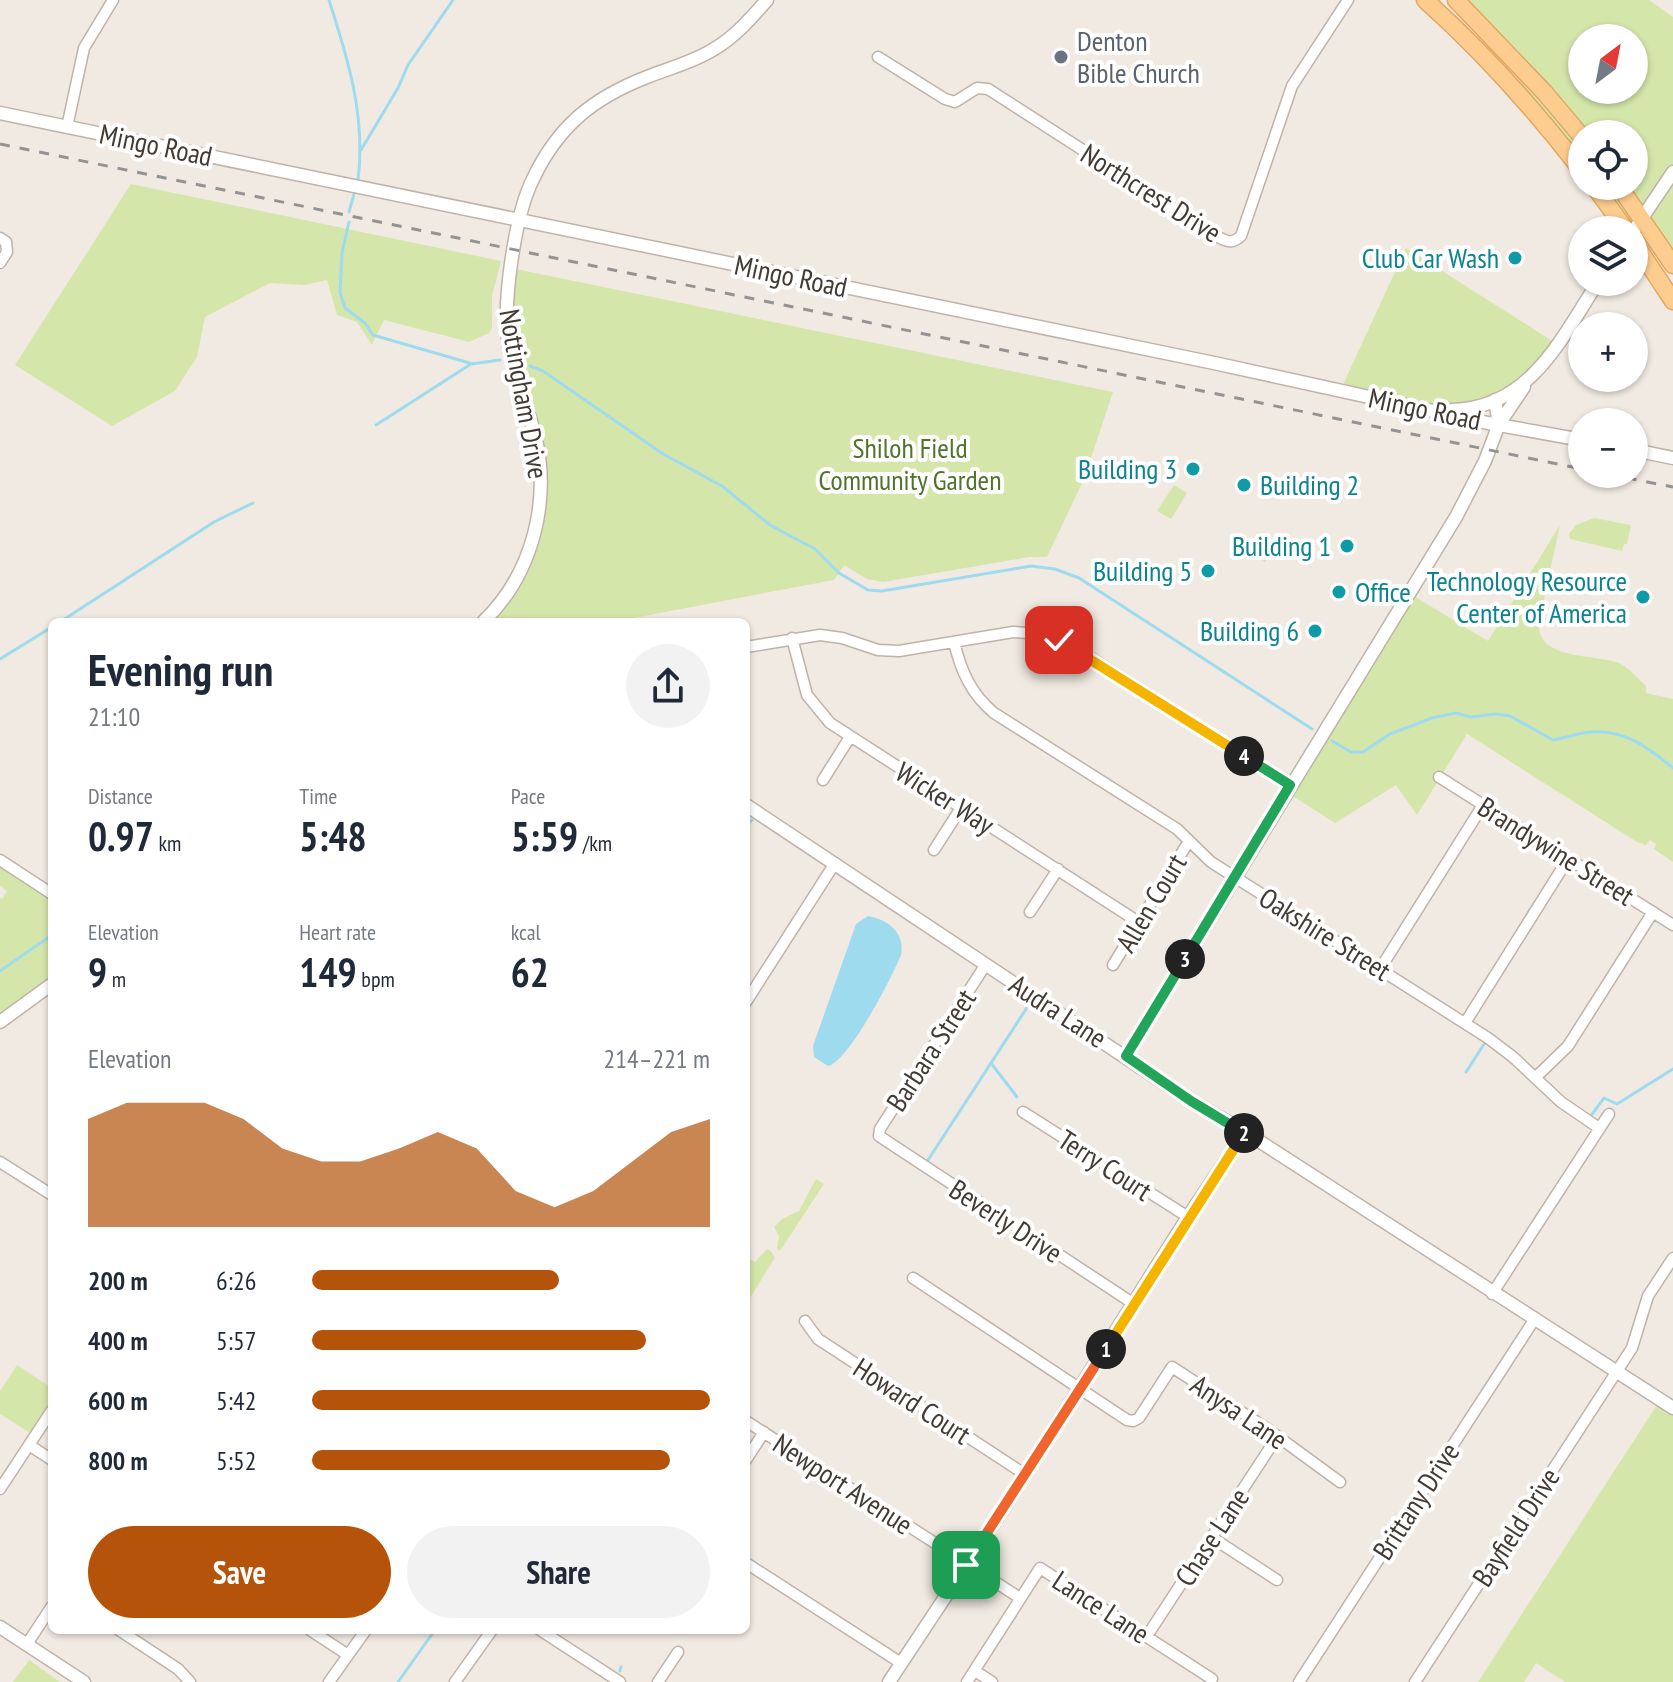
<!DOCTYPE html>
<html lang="en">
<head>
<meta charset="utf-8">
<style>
  :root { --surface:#fff; --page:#f2f2f3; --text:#1f2937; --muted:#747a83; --accent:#b45309 }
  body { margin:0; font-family:"PT Sans Narrow",sans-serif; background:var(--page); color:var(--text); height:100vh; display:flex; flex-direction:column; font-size:30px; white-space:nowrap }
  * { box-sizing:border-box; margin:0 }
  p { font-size:26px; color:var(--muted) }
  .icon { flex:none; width:44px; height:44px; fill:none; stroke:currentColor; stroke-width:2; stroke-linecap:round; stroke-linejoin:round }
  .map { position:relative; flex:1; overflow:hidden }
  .panel { position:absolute; left:48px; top:618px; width:702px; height:1016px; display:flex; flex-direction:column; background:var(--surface); border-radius:12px; box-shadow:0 2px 6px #0004 }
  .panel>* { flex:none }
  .needle { width:52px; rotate:32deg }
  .tools { position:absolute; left:1568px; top:24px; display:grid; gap:16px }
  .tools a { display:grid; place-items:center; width:80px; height:80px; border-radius:50%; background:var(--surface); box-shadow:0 2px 6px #0004; font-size:40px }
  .pin { position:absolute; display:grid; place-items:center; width:68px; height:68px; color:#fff; margin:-34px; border-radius:16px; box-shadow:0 4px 12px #0006 }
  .km { position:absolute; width:40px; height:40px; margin:-20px; border-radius:50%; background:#222; color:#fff; font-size:22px; line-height:40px; text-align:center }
  .round { display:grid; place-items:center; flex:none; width:84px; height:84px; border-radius:42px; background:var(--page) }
  .head { display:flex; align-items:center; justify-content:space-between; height:136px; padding:0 40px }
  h1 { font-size:44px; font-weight:700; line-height:60px }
  .figures { display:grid; grid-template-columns:repeat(3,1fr); gap:12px; height:136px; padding:8px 40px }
  .figures div { display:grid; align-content:center }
  .figures b { font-size:40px; font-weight:700 }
  .figures small { font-size:22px; font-weight:400 }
  .figures p { font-size:22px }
  .chart { height:224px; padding:16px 40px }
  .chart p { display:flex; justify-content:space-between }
  .chart svg { width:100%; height:144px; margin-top:8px; fill:var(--accent); opacity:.7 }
  .cta { display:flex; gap:16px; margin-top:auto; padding:16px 40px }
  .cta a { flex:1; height:92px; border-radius:48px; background:var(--accent); color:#fff; font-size:32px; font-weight:700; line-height:92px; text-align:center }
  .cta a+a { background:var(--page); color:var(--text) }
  ul { padding:0 40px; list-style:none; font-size:26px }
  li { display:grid; grid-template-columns:128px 96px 1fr; align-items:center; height:60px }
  li i { height:20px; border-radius:10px; background:var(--accent) }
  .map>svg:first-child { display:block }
  .green { fill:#d5e6ab; fill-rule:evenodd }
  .water { fill:#9edbef }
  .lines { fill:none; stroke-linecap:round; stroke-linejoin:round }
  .stream { stroke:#9edbef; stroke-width:3 }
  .minor-casing { stroke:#bfb3a8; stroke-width:13 }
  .tertiary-casing { stroke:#bfb3a8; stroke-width:15 }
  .primary-casing { stroke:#e2a660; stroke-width:19 }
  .minor { stroke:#fff; stroke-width:10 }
  .tertiary { stroke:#fff; stroke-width:12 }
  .primary { stroke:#fdcd8f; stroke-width:16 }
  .rail { stroke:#939393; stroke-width:3; stroke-dasharray:10 10; stroke-linecap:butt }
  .split-1-casing { stroke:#fff; stroke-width:16 }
  .split-2-casing { stroke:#fff; stroke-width:16 }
  .split-3-casing { stroke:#fff; stroke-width:16 }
  .split-4-casing { stroke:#fff; stroke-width:16 }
  .split-5-casing { stroke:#fff; stroke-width:16 }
  .split-1 { stroke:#f0652b; stroke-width:10 }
  .split-2 { stroke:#f5b400; stroke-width:10 }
  .split-3 { stroke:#22a559; stroke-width:10 }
  .split-4 { stroke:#22a559; stroke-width:10 }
  .split-5 { stroke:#f5b400; stroke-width:10 }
  .worship-dot { fill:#6b7280; stroke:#fff; stroke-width:3 }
  .culture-dot { fill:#0f9aa8; stroke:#fff; stroke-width:3 }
  .labels { text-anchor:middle; stroke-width:8; stroke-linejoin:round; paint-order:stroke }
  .worship-label { font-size:28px; fill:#5b616d; stroke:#fff; text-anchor:start }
  .street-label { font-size:28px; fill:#433a33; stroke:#fff }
  .culture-label { font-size:28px; fill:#0d838f; stroke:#fff; text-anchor:end }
  .park-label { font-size:28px; fill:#507328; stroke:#fff }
</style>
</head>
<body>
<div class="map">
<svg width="1673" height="1682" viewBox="0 0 1673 1682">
  <rect width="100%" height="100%" fill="#f1eae2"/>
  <!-- green -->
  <path class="green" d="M 1468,0 L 1649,0 L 1673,17 L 1673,265 L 1642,219 L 1634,230 L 1594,186 L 1634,186 L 1634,134 L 1582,134 L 1582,171 L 1515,91 L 1530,65 ZM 1582,38 L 1634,38 L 1634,90 L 1582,90 Z
    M 131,184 L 501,261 L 492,296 L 492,328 L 489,333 L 469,342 L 384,320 L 372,345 L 357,322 L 337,315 L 327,280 L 305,285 L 270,283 L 205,317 L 197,357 L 175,391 L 112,426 L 15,365 Z
    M 1406,248 L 1557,344 L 1531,378 L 1460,410 L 1340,391 Z
    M 511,268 L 1113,392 L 1084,479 L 1047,557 L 1029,557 L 883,582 L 867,579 L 844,565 L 834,580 L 612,622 L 499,622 L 491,615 L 519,575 L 541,479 L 511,354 Z
    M 1174,485 L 1187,493 L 1171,519 L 1157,511 Z
    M 1594,518 L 1631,525 L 1627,544 L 1624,544 L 1622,551 L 1570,539 L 1569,534 L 1576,525 Z
    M 1560,525 L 1539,622 C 1536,659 1590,654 1616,662 C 1627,665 1637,678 1646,686 L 1646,693 L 1673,699 L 1673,862 L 1654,849 L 1656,844 L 1650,840 L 1646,845 L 1637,842 L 1467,734 L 1417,815 L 1396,785 L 1335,823 L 1286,792 L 1409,593 L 1488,641 Z
    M 1259,532 L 1276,543 L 1265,562 L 1247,551 Z
    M 0,860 L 52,894 L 52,984 L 0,1022 L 0,898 L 2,899 L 7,891 L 0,886 Z
    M 816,1179 L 824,1184 L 780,1251 L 777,1249 L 779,1236 L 774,1227 L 782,1219 L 799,1211 Z
    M 767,1249 L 771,1251 L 775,1258 L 746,1304 L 746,1257 L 755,1262 Z
    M 17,1365 L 52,1388 L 52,1410 L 35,1436 L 0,1414 L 0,1391 Z
    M 1660,1400 L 1673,1408 L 1673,1682 L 1565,1682 L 1536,1663 L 1524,1682 L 1478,1682 Z
    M 29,1660 L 60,1682 L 13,1682 Z"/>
  <!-- water -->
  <path class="water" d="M 868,916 C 889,920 905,933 901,955 C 892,977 849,1061 828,1066 L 814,1057 L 813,1046 L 856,924 Z"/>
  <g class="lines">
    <!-- stream -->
    <path class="stream" d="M 329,0 C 348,59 366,117 358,180
      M 361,150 L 398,88 L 408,65 L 453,0
      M 349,212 L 354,194
      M 349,222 L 342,253 L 340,293 L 345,308 L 365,323 L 373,335 L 473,364
      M 530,366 L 543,371 L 663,454 L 722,486 L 770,525 L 815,549 L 839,573 L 868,590 L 882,591 L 1031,566 L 1055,569 L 1079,578 L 1312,729
      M 376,425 L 471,364 L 500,360
      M 60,622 L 214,522 L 253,503
      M 0,659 L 52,627
      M 1332,741 L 1351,752 L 1363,752 L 1390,734 L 1432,718 L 1456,713 L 1471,717 L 1496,714 L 1510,716 L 1553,740 C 1566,738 1578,733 1591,732 C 1624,729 1649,748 1673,768
      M 746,826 L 752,820
      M 0,971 L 49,937 L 52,931
      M 991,1063 L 1017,1097
      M 1466,1072 L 1486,1041
      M 1590,1117 L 1604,1098 L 1617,1104 L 1673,1069
      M 928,1160 L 1030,1003
      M 620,1671 L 621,1667
      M 398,1682 L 435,1630"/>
    <!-- minor casing -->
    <g class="minor-casing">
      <path id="minor" d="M 878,57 L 945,99 L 955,102 L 977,88 L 988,89 L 1218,237 C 1228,242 1232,244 1241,236 L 1292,86 L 1348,0
        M 67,127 L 84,48 L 113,0
        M 0,238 L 6,242 L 7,252 L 0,263
        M 792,638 L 807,695 L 830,723 L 1140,923
        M 954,642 C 961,671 971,694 994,713 L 1177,829 L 1211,862 L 1488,1038 L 1513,1057 L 1561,1102 L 1599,1128
        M 746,647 L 820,635 L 842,638 L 878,650 L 899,651 L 1013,632 L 1045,634 L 1074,647 L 1290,785
        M 1439,777 L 1673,925
        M 823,780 L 850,737
        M 934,850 L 961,808
        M 0,860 L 52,894
        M 1030,912 L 1058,869
        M 986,964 L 880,1129 L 879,1136 L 1134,1304
        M 1113,965 L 1189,841
        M 1380,969 L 1483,805
        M 746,1002 L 835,863
        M 1465,1023 L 1568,859
        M 1535,1078 L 1568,1046 L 1653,912
        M 1023,1112 L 1188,1217
        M 0,1162 L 52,1195
        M 913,1278 L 1127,1420 L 1133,1421 L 1139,1418 L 1172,1367 L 1266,1428 L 1340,1482
        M 1492,1294 L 1609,1114
        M 805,1321 L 818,1339 L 1026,1475
        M 746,1421 L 1020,1598
        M 29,1445 L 52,1460
        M 746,1460 L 764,1432
        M 0,1489 L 52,1410
        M 1211,1537 L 1277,1580
        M 746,1563 L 901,1663
        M 119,1630 L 178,1669 L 190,1682
        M 310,1630 L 348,1655
        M 540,1630 L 620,1682
        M 1147,1636 L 1277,1437
        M 27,1644 L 52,1606
        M 975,1671 L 992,1682
        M 329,1682 L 366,1630
        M 455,1682 L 492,1630
        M 658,1682 L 678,1652
        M 967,1682 L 1040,1568 L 1212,1679
        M 1299,1682 L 1534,1320
        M 1415,1682 L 1632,1348 L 1648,1296 L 1673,1258"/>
    </g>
    <!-- tertiary casing -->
    <g class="tertiary-casing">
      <path id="tertiary" d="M 0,113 L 1214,363 L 1488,423 L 1582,440
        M 1634,230 L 1673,172
        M 1452,410 C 1530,408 1561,339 1598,282
        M 1499,424 L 1524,387
        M 1634,450 L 1673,458
        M 483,622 C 533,574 552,499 534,432 C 526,401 512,371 508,339 C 503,299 515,215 533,179 C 558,126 593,98 647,77 C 669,68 694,62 714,49 C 735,37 751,18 767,0
        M 746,805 L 1191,1101 L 1242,1130 L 1673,1408
        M 0,1022 L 52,984
        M 1126,1056 L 1456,517 L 1485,461 L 1499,424 L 1495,400
        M 0,1627 L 84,1682
        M 889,1682 L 998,1517 L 1188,1217 L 1245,1132"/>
    </g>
    <!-- primary casing -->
    <g class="primary-casing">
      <path id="primary" d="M 1425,0 C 1482,51 1535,110 1582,171
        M 1456,0 L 1545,93 L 1582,137
        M 1594,186 L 1626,230
        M 1619,186 L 1673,265
        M 1634,242 L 1673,301"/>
    </g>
    <!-- minor -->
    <use href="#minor" class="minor"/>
    <!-- tertiary -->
    <use href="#tertiary" class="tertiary"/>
    <!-- primary -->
    <use href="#primary" class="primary"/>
    <!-- rail -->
    <path class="rail" d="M 0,144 L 1582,469
      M 1607,474 L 1673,487"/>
  </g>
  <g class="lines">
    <!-- split-1 casing -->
    <g class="split-1-casing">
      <path id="split-1" d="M 966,1565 L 1106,1349"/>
    </g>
    <!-- split-2 casing -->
    <g class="split-2-casing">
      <path id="split-2" d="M 1106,1349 L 1244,1133"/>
    </g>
    <!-- split-3 casing -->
    <g class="split-3-casing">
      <path id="split-3" d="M 1185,959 L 1126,1056 L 1191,1101 L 1244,1133"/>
    </g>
    <!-- split-4 casing -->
    <g class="split-4-casing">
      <path id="split-4" d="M 1185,959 L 1290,785 L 1244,756"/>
    </g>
    <!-- split-5 casing -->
    <g class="split-5-casing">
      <path id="split-5" d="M 1059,640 L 1244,756"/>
    </g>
    <!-- split-1 -->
    <use href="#split-1" class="split-1"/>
    <!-- split-2 -->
    <use href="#split-2" class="split-2"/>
    <!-- split-3 -->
    <use href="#split-3" class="split-3"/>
    <!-- split-4 -->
    <use href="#split-4" class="split-4"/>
    <!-- split-5 -->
    <use href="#split-5" class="split-5"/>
  </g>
  <!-- markers -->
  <circle class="worship-dot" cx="1061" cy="57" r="8"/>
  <g class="culture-dot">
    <circle cx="1515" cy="258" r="8"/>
    <circle cx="1193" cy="469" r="8"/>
    <circle cx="1244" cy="485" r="8"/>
    <circle cx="1347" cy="546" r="8"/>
    <circle cx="1208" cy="571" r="8"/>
    <circle cx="1339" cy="592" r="8"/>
    <circle cx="1643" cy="597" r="8"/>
    <circle cx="1315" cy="631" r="8"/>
  </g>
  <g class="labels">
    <!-- worship labels -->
    <g class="worship-label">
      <text x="1077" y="51">Denton<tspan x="1077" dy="32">Bible Church</tspan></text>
    </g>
    <!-- street labels -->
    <g class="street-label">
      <text transform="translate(156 145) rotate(12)" y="10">Mingo Road</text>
      <text transform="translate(1151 193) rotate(32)" y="10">Northcrest Drive</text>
      <text transform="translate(791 276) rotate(12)" y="10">Mingo Road</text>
      <text transform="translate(524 394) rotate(80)" y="10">Nottingham Drive</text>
      <text transform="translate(1425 409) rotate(12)" y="10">Mingo Road</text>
      <text transform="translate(945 798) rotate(32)" y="10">Wicker Way</text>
      <text transform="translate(1556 851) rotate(32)" y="10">Brandywine Street</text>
      <text transform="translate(1151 903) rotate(-59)" y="10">Allen Court</text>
      <text transform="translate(1325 934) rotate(32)" y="10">Oakshire Street</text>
      <text transform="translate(1058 1011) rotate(33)" y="10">Audra Lane</text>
      <text transform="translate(931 1050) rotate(-57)" y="10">Barbara Street</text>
      <text transform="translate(1105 1165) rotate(33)" y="10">Terry Court</text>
      <text transform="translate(1006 1221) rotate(33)" y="10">Beverly Drive</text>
      <text transform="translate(912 1401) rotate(33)" y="10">Howard Court</text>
      <text transform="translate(1239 1412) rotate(34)" y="10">Anysa Lane</text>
      <text transform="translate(843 1484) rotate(33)" y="10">Newport Avenue</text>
      <text transform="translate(1416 1501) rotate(-57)" y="10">Brittany Drive</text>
      <text transform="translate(1516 1527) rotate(-57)" y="10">Bayfield Drive</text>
      <text transform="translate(1212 1537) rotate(-57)" y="10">Chase Lane</text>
      <text transform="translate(1101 1607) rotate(33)" y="10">Lance Lane</text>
    </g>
    <!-- culture labels -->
    <g class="culture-label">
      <text x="1499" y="268">Club Car Wash</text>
      <text x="1177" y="479">Building 3</text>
      <text x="1260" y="495" text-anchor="start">Building 2</text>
      <text x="1331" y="556">Building 1</text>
      <text x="1192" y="581">Building 5</text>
      <text x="1627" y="591">Technology Resource<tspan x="1627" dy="32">Center of America</tspan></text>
      <text x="1355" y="602" text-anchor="start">Office</text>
      <text x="1299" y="641">Building 6</text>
    </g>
    <!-- park labels -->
    <g class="park-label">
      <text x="910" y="458">Shiloh Field<tspan x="910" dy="32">Community Garden</tspan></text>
    </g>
  </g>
</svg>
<div class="tools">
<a><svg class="needle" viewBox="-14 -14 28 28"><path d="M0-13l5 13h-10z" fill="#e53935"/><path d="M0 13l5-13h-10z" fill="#747a83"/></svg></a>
<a><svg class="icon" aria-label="locate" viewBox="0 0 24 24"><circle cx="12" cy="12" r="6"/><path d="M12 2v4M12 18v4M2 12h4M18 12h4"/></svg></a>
<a><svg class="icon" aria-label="layers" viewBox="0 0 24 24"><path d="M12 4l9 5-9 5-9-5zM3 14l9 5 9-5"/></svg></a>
<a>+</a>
<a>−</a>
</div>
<div class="pin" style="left:966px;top:1565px;background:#1e9e55"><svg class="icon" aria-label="arrive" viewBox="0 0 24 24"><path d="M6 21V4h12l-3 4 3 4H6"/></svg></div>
<div class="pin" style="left:1059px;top:640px;background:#d93025"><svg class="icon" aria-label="check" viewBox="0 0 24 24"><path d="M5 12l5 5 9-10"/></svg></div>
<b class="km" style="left:1106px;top:1349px">1</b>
<b class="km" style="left:1244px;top:1133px">2</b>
<b class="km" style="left:1185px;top:959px">3</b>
<b class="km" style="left:1244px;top:756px">4</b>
<section class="panel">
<div class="head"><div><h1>Evening run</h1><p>21:10</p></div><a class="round"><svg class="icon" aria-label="share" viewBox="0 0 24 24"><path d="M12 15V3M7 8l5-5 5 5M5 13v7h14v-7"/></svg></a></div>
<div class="figures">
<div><p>Distance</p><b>0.97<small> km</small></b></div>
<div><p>Time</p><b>5:48</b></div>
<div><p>Pace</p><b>5:59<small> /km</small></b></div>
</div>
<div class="figures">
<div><p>Elevation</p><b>9<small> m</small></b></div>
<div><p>Heart rate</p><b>149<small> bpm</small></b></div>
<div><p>kcal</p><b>62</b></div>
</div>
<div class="chart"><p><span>Elevation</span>214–221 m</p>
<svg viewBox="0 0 160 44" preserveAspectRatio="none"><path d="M0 44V11L10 6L20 6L30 6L40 11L50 20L60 24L70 24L80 20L90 15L100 20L110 33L120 38L130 33L140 24L150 15L160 11V44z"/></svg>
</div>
<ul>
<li><b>200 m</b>6:26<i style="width:62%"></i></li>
<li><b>400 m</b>5:57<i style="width:84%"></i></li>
<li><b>600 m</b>5:42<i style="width:100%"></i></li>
<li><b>800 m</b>5:52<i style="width:90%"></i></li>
</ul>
<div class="cta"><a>Save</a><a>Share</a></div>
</section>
</div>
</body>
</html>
